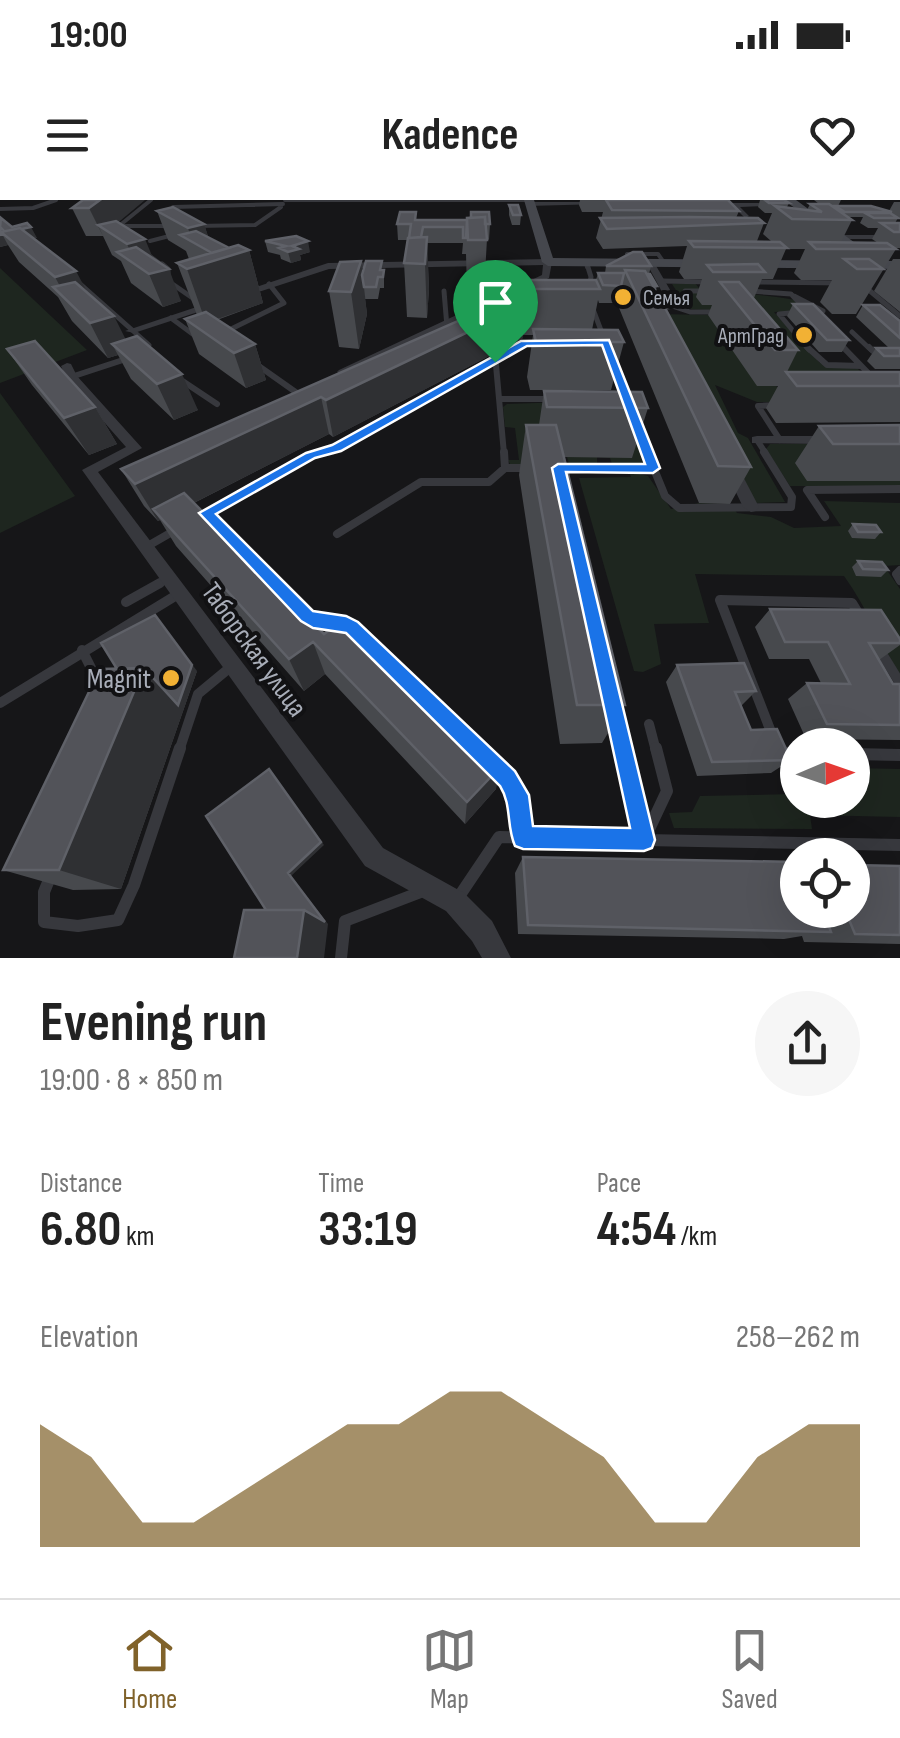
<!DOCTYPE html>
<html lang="en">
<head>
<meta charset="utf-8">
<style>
  :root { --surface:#fff; --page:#f6f6f6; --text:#222; --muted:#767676; --line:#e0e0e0; --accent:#80622a }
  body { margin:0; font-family:"Sofia Sans Condensed",sans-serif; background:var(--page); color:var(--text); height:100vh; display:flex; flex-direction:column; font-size:38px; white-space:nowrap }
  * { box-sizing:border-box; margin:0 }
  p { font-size:32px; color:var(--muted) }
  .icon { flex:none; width:55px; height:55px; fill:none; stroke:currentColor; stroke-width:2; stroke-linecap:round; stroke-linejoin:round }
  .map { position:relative; height:758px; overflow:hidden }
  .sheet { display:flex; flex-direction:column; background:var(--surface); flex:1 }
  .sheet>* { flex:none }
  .needle { width:65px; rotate:88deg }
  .controls { position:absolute; left:780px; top:528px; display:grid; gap:20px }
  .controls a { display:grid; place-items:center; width:90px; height:90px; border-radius:50%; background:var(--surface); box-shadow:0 10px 40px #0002; font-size:50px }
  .pin { position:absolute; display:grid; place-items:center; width:85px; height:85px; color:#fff; margin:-102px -42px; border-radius:50% 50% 50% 0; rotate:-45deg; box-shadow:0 0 10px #0007 }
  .pin .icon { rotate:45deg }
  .round { display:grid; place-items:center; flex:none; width:105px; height:105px; border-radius:52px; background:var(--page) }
  .overview { display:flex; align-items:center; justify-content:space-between; height:170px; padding:0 40px }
  h1 { font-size:55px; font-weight:700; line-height:75px }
  .stats { display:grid; grid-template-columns:repeat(3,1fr); gap:15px; height:170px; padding:10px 40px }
  .stats div { display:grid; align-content:center }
  .stats b { font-size:50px; font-weight:700 }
  .stats small { font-size:28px; font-weight:400 }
  .stats p { font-size:28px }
  .chart { height:280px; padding:20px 40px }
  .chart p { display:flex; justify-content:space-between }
  .chart svg { width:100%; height:180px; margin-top:10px; fill:var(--accent); opacity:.7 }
  .status { display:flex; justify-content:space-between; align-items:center; height:70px; padding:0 50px; background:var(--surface); direction:ltr }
  .status svg { height:28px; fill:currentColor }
  header { display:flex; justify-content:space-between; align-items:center; height:130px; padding:0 40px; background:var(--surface); font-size:45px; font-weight:700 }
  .menu { display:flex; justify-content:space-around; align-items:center; height:140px; border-top:2px solid var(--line); background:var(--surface); font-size:28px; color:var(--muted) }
  .menu a { display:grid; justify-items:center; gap:5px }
  .menu .active { color:var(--accent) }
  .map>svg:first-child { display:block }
  .green { fill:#1e261f }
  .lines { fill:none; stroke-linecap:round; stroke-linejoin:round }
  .lane-far5 { stroke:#37383d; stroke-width:4 }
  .lane-far4 { stroke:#37383d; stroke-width:5 }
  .lane-far3 { stroke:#37383d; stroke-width:6 }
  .lane-far2 { stroke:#37383d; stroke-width:8 }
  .lane-far1 { stroke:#37383d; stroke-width:10 }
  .lane { stroke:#37383d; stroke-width:12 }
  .street { fill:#37383d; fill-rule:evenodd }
  .secondary { fill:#45474d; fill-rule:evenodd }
  .wall { fill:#47494d; fill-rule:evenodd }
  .shaded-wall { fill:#2f3033 }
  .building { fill:#525359; stroke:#5f6168; stroke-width:2.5 }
  .route { fill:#1a73e8; stroke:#fff; stroke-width:2.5; fill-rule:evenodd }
  .poi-dot { fill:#f2b134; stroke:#111113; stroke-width:4 }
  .labels { text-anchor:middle; stroke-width:8; stroke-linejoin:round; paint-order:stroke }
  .far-poi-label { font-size:22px; fill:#a8adb8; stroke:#111113; text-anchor:start }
  .street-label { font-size:28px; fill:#a8adb8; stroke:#111113 }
  .poi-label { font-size:28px; fill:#a8adb8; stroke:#111113; text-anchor:end }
</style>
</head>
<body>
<div class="status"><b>19:00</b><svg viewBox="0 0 49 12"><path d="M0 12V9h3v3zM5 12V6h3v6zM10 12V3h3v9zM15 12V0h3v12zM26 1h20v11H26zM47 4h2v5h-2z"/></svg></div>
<header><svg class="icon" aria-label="menu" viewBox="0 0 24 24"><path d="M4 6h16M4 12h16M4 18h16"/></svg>Kadence<svg class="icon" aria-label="heart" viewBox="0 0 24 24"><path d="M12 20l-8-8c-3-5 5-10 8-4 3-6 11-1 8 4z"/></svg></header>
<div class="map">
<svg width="900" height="758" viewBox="0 0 900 758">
  <rect width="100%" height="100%" fill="#161618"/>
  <!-- green -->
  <path class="green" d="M 0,68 L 87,150 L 0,183 Z
    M 695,83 L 702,92 C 735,93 764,94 795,100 L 803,111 L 774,112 L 820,163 L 858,169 L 893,203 L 757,202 L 715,185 L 738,233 L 748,238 L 785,302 L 755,303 L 658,114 L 708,115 L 783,193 L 797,193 L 786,178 L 713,110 L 688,109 L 672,84 Z
    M 0,193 L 75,296 L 0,333 Z
    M 623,200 L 643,264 L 612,264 L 610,258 L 597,257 L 597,264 L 569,264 L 567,257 L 554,257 L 554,264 L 510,264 L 508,260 L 519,260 L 515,228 L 505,227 L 503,207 L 507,204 Z
    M 770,244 L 900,244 L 900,286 L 790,286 L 766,249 Z
    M 629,271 L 648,276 L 671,309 L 699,303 L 730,304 L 737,313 L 771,317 L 794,328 L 841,326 L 824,301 L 900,303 L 900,365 L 884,366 L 900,389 L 900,476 C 880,441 867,408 844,376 L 695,374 L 709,423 L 654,424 L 661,464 L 643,472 L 634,471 L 579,278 L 631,277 Z
    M 787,568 L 797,568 L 798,600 L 852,600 L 853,568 L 900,569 L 900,617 L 810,615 L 812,629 L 674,628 L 669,613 L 692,612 L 700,596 L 795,594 Z"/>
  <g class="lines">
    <!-- lane-far5 -->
    <path class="lane-far5" d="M 285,0 L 409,0
      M 409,0 L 529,0
      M 173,7 L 283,4
      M 0,9 L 33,8 L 56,0
      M 120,26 L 174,26
      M 195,26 L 255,25 L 281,7
      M 114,30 L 151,0
      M 839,37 L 900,37
      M 150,41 L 177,34
      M 146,53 L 165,67
      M 586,63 L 587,67
      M 632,64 L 627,54 L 658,54 L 665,64"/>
    <!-- lane-far4 -->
    <path class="lane-far4" d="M 162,64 L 168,69 L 168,81 L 197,101
      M 587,64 L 591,77 L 589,88
      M 662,81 L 712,82
      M 78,82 L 149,145 L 144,150
      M 753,82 L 842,83
      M 864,86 L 900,116
      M 444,91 L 447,127
      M 685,91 L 703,91
      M 749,91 L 791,94
      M 792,95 L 807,111
      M 794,96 L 823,111
      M 591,104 L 605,141
      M 675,107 L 690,112 L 716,112
      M 801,112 L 779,114 L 809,150
      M 171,118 L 198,138
      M 498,119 L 532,103
      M 482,127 L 498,119 L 497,99
      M 225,132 L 284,103 L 269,84
      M 852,132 L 871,150
      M 836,140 L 846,150
      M 482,147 L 487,150
      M 512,150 L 524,143 L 541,143"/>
    <!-- lane-far3 -->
    <path class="lane-far3" d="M 482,147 L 495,154 L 504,254
      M 807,147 L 827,165 L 861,166
      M 843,147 L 874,179
      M 869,147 L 878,156 L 900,157
      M 142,152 L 147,147
      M 253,162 L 297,193
      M 613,163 L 627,200
      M 71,177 L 129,158
      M 178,178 L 217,204
      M 499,199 L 551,199
      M 777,205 L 758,206 L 780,240
      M 636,224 L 648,254
      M 757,240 L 766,254
      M 317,254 L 337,248 L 516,147"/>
    <!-- lane-far2 -->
    <path class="lane-far2" d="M 504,252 L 505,268
      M 647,252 L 665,296 L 679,308 L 791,307 L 792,297 L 764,252
      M 559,268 L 653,269
      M 206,313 L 277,385
      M 825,317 L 807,290 L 900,289
      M 197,319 L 310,256 L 325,252
      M 337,334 L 421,282 L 489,282 L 505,268 L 528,268
      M 146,347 L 179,328
      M 900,370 L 896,374 L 900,381
      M 156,385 L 169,378"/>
    <!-- lane-far1 -->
    <path class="lane-far1" d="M 275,383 L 313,421 L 348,425
      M 126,402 L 160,383
      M 878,447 L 900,483
      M 82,450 L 100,486
      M 0,503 L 180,393
      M 615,512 L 624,551
      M 649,524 L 656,551
      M 773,537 L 720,400 L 852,403 L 860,416
      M 179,551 L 198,494 L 233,465"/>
    <!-- lane -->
    <path class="lane" d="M 623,548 L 644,640 L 900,645
      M 778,552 L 798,554
      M 852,554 L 900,555
      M 492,564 L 518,595 L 523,638
      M 51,675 L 44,692 L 44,722 L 78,726 L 118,720 L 134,685 L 180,548
      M 458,698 L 499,637 L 644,640 L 667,591 L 656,548
      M 341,758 L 345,721 L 426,690"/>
    <!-- street -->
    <path class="street" d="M 530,2 L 599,2 L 603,4 L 527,6 Z
      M 730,3 L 781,3 L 785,5 L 740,7 L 749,16 L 745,18 Z
      M 548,59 L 552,62 L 549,78 L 343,176 L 337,172 L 339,170 L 542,75 L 543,65 L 329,69 L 134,133 L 125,131 L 328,63 Z
      M 651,61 L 655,64 L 680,107 L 657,112 L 659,116 L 654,119 L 649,116 L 647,108 L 669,105 L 647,64 Z
      M 67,163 L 71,164 L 77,176 L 142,248 L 98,272 L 383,648 L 464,693 L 492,721 L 511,758 L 482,758 L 472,741 L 446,711 L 365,666 L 82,270 L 126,247 L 67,180 L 61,166 Z
      M 757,236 L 830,236 L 837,240 L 830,244 L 752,243 L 752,237 Z
      M 729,258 L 736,263 L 759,307 L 756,311 L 751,312 L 743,307 L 722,263 Z"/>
    <!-- secondary -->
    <path class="secondary" d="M 524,0 L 534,0 L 553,58 L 865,61 L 784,0 L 796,0 L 880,61 L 900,61 L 900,69 L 548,66 L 542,62 Z"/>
  </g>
  <!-- wall -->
  <path class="wall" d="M 83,0 L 119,23 L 153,59 L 181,101 L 163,107 L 131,83 L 121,61 L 112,55 L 103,36 L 86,36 L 72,8 Z
    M 580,0 L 728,0 L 739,11 L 736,18 L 764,23 L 757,41 L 771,41 L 763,34 L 772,13 L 765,13 L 758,7 L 760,0 L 784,0 L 789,3 L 787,7 L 807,10 L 810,4 L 819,4 L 814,0 L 841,0 L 838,6 L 889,11 L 894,2 L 900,2 L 900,19 L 898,18 L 895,23 L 900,23 L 900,48 L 894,48 L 896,49 L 856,114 L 832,114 L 820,102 L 832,80 L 801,80 L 794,73 L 805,49 L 786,49 L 773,79 L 762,79 L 754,98 L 798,150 L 787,172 L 900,172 L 900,222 L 776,223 L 766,208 L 778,186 L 757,186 L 708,115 L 712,105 L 702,105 L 696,97 L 702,79 L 684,79 L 679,72 L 687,46 L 603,49 L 596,38 L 603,12 L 582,12 L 579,5 ZM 848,17 L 863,17 L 860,23 L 868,28 L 878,28 L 872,39 L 878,43 L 841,42 L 852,20 Z
    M 509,5 L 521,15 L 520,25 L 512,25 L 509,15 Z
    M 157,11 L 204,24 L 208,37 L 229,48 L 249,50 L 263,103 L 217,120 L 255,144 L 266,180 L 246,188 L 199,154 L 185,119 L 197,115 L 177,63 L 189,59 L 186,51 L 168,40 Z
    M 0,18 L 12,27 L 37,38 L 34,38 L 87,92 L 125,139 L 198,210 L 174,220 L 131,179 L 118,155 L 108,158 L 72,121 L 58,97 L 19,62 L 8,45 L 0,47 Z
    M 416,20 L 490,24 L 489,40 L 487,39 L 484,92 L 467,91 L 466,54 L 462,54 L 463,43 L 427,43 L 429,89 L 427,118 L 407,117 L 404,63 L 407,40 L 398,40 L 397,24 Z
    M 265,41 L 310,52 L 300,55 L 301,60 L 291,63 L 281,59 L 280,55 L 268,52 Z
    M 893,59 L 900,59 L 900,112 L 874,91 Z
    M 361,61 L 362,75 L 384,70 L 384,88 L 380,88 L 378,99 L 365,99 L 367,114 L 359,149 L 339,147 L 329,91 Z
    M 606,66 L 651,66 L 649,74 L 657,86 L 656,90 L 751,267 L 730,304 L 699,303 L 617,103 L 599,103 L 598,100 L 592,130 L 624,142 L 611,190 L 530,190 L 527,177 L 533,135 L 523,135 L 523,138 L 497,151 L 491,148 L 491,155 L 333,237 L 329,234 L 194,303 L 324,434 L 496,589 L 465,624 L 325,474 L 304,491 L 176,346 L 160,320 L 158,321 L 144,306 L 121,269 L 493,120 L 493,126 L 521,113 L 525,80 L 596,80 L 598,73 L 605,73 Z
    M 793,104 L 849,140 L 842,152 L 819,152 L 787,116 Z
    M 863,105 L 900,121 L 900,169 L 875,169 L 867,161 L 876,148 L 889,148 L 856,117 Z
    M 7,149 L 95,207 L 117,244 L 89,255 L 32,185 Z
    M 544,191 L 648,208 L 632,258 L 564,257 L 625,505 L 602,543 L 560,544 L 519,275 L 526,225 L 539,225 Z
    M 900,225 L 900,281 L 807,281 L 795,263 L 819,226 Z
    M 853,324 L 881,332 L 875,339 L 852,338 L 848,331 Z
    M 858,361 L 888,370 L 881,377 L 856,376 L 852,367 Z
    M 770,409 L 900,439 L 900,445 L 879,460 L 893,484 L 900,484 L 900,540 L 806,539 L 788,499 L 807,483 L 821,483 L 809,459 L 769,459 L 755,427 Z
    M 677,465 L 756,491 L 741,506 L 751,530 L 791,560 L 771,573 L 697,576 L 666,482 Z
    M 197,471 L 121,689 L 73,690 L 3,670 Z
    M 523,657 L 798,710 L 852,710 L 900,666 L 900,744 L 804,742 L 802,736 L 784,739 L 518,734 L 515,673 Z"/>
  <!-- shaded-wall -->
  <path class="shaded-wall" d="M 100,0 L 145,0 L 108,31 L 98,25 L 103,36 L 89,8 Z
    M 204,24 L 214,53 L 192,42 L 188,28 Z
    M 31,27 L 37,38 L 14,43 L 3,34 Z
    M 2,34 L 8,45 L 0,47 L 0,35 Z
    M 427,37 L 429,89 L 427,118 L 425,64 Z
    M 145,39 L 158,70 L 137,66 L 127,44 Z
    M 308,41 L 310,52 L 300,55 L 301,60 L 291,63 L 288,52 L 292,46 Z
    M 249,50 L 263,103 L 206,123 L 187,69 Z
    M 361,61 L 367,114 L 359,149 L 351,92 Z
    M 169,69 L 181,101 L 163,107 L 149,74 Z
    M 76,71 L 93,103 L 69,103 L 55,77 Z
    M 114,116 L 131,150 L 112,144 L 118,155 L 108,158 L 90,123 Z
    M 493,120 L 491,155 L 333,237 L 326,200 Z
    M 524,126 L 523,138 L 497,151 L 498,139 Z
    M 255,144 L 266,180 L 246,188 L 234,153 Z
    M 182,174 L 198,210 L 174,220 L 157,184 Z
    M 321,197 L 329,234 L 162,319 L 153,309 L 160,320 L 158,321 L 135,284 Z
    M 95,207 L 117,244 L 89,255 L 64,218 Z
    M 155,415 L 197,471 L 121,689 L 59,670 L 144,468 Z
    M 313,442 L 325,474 L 304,491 L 289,459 Z
    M 502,565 L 496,589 L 465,624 L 467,602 Z
    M 269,569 L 324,645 L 291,676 L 328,724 L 324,758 L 297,758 Z"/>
  <!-- building -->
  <path class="building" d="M 83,0 L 100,0 L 89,8 L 72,8 Z
    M 606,0 L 728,0 L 739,11 L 612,10 Z
    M 765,0 L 784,0 L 789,3 L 769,3 Z
    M 810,4 L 829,4 L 852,20 L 792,19 L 775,6 L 822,12 Z
    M 509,5 L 518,5 L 521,15 L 513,15 Z
    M 835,6 L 871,6 L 892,12 L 845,12 Z
    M 173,7 L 204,24 L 188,28 L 157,11 Z
    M 400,12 L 416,12 L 415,20 L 467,20 L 466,38 L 463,38 L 463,27 L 423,27 L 421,37 L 409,38 L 411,24 L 397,24 Z
    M 471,12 L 489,12 L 490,24 L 485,24 L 485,17 L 471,18 Z
    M 865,13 L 890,13 L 898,18 L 874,18 Z
    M 485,17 L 487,40 L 468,40 L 467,18 Z
    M 689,17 L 758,18 L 764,23 L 607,29 L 600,18 Z
    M 1,18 L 12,27 L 27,23 L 31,27 L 22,29 L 20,28 L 1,32 L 3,34 L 0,35 L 0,29 L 2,29 L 0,27 Z
    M 116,21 L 145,39 L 127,44 L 98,25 Z
    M 881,23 L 900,23 L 900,32 L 894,32 Z
    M 20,28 L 76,71 L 55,77 L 1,32 Z
    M 196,31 L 229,48 L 212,53 L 180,35 Z
    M 296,36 L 308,41 L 292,46 L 299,49 L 288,52 L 279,48 L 286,46 L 265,41 Z
    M 427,37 L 425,64 L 404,63 L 408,38 Z
    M 689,41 L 780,42 L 787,48 L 694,47 Z
    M 809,42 L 887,43 L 896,49 L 816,49 Z
    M 238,45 L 249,50 L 187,69 L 177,63 Z
    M 136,47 L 169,69 L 149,74 L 117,52 Z
    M 633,52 L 642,52 L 651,66 L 606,66 Z
    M 844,59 L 869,59 L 883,69 L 857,69 Z
    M 361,61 L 351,92 L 329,91 L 340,62 Z
    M 366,61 L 382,61 L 380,70 L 384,70 L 383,77 L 378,77 L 376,87 L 364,87 L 362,75 Z
    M 758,64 L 765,72 L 713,72 L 707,65 Z
    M 625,70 L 645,71 L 751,267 L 718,266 Z
    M 598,73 L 624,73 L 621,86 L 603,85 Z
    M 647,74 L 650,74 L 657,86 L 654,86 Z
    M 525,80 L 596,80 L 600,89 L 527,89 Z
    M 75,82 L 114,116 L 90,123 L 53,87 Z
    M 720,82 L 739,82 L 798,150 L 775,150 Z
    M 793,104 L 813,104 L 849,140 L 827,140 Z
    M 863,105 L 880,105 L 900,121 L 900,138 Z
    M 206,112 L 255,144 L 234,153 L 185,119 Z
    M 476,113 L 493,120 L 326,200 L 321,197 L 135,284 L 121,269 Z
    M 521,113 L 524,126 L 498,139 L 492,136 L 493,126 Z
    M 533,129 L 618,130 L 624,142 L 536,142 Z
    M 137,136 L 182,174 L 157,184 L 112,144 Z
    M 35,141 L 95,207 L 64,218 L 7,149 Z
    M 876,148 L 900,148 L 900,156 L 884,156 Z
    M 786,172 L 900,172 L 900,186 L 797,186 Z
    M 544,191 L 642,192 L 648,208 L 547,207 Z
    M 526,225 L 556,225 L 625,505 L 577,505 Z
    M 900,225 L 900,244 L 833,244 L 819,226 Z
    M 184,293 L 324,434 L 347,417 L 502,565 L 467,602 L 313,442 L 289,459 L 153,309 Z
    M 853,324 L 876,325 L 881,332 L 858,332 Z
    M 858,361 L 882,362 L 888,370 L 863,369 Z
    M 770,409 L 881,410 L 900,439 L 900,443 L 869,443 L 893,484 L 900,484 L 900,525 L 827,524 L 807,483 L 850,484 L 828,442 L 785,442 Z
    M 155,415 L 192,465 L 178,505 L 144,468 L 117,469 L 101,443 Z
    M 744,463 L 756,491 L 735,492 L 751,530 L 777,529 L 791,560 L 712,562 L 677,465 Z
    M 144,468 L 59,670 L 3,670 L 100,469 Z
    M 269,569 L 321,642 L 288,673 L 325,722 L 304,710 L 266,710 L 206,616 Z
    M 523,657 L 798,662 L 798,710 L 823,710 L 831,732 L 528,725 Z
    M 852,665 L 900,666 L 900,735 L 855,734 L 845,710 L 852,710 Z
    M 244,710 L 304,710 L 297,758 L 234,758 Z"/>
  <!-- route -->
  <path class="route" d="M 609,140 L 660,268 L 653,273 L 566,272 L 655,640 L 652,648 L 644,651 L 523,649 L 515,646 C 506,626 512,605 500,586 L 346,433 L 313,428 L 301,421 L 199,313 L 306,253 L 332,245 L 521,141 ZM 602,145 L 645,264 L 558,264 L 552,268 L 630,628 L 533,626 L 529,595 L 515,571 L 358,422 L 346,416 L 313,411 L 216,314 L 315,258 L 341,251 L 527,146 Z"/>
  <!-- markers -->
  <g class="poi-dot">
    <circle cx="623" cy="97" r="10"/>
    <circle cx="804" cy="135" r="10"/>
    <circle cx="171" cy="478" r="10"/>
  </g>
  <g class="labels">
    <!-- far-poi labels -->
    <g class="far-poi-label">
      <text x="643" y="105">Семья</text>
      <text x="784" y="143" text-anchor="end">АртГрад</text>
    </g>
    <!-- street labels -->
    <g class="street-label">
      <text transform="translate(255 449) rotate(54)" y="10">Таборская улица</text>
    </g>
    <!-- poi labels -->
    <g class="poi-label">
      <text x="151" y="488">Magnit</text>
    </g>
  </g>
</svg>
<div class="controls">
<a><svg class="needle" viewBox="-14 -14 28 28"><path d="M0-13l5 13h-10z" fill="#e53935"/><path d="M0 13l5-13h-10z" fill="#767676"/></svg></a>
<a><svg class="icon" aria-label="locate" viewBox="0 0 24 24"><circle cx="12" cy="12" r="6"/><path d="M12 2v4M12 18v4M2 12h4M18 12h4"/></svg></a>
</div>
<div class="pin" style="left:495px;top:162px;background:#1e9e55"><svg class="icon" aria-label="arrive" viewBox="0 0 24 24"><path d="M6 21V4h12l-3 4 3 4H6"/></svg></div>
</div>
<section class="sheet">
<div class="overview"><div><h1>Evening run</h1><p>19:00 · 8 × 850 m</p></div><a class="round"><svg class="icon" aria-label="share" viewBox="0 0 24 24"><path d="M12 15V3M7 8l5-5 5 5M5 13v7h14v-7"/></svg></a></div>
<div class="stats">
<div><p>Distance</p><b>6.80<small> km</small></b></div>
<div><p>Time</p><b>33:19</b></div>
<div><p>Pace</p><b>4:54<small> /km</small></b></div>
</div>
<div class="chart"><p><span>Elevation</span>258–262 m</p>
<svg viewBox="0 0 160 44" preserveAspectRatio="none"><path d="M0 44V14L10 22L20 38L30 38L40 30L50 22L60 14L70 14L80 6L90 6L100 14L110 22L120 38L130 38L140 22L150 14L160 14V44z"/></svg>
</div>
</section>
<nav class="menu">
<a class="active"><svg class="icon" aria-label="home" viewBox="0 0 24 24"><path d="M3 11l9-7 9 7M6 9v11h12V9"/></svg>Home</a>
<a><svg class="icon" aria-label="map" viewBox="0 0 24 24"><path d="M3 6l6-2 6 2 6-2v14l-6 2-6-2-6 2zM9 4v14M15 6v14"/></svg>Map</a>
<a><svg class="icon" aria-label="saved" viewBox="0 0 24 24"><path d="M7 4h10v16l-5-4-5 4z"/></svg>Saved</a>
</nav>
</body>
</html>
